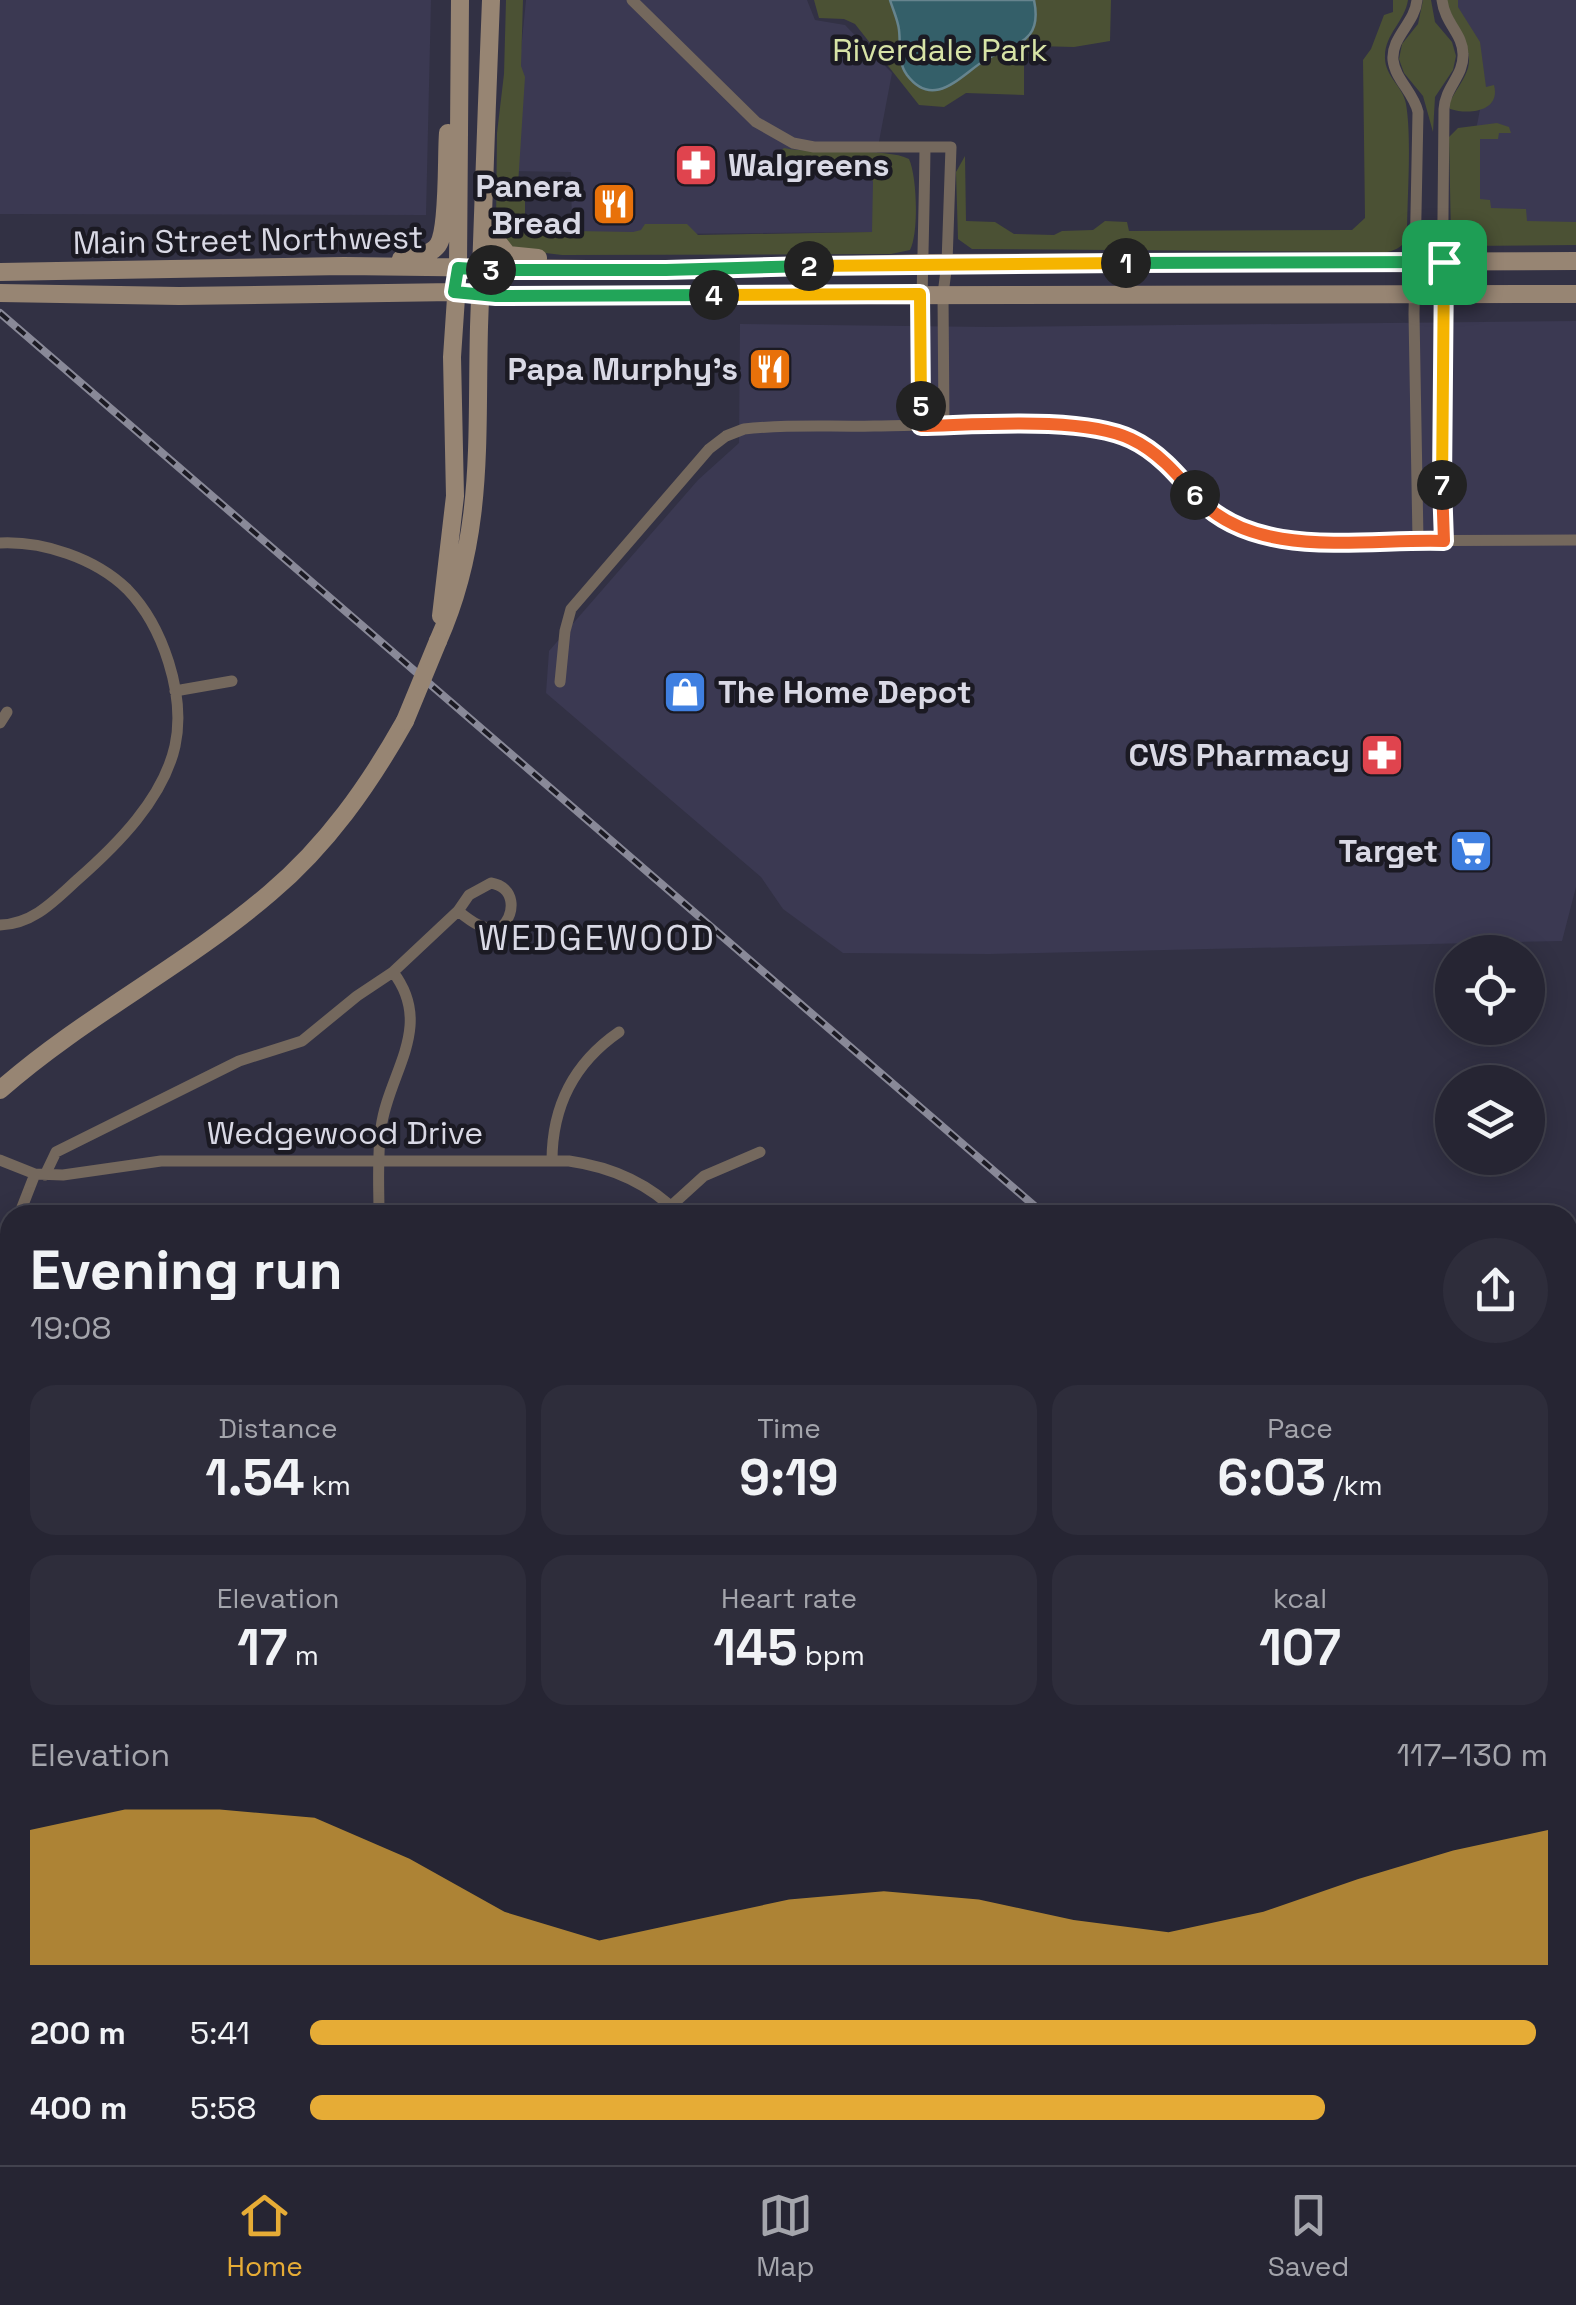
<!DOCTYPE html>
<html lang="en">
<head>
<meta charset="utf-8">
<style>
  :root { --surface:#262533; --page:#2e2d3b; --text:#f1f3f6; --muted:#a4a5ac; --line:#42424e; --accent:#e6ac36 }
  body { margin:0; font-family:"Space Grotesk",sans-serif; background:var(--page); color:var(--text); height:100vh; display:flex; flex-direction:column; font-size:38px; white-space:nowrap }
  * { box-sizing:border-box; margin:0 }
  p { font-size:32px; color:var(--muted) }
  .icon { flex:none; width:55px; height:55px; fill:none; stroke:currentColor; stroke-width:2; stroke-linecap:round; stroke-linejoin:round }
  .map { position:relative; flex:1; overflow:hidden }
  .sheet { position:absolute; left:0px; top:1205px; width:1578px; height:960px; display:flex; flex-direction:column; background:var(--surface); border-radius:30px 30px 0 0; box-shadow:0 5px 25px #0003,0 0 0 2px var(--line) }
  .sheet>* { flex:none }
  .controls { position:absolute; left:1435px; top:935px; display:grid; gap:20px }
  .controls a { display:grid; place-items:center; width:110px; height:110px; border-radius:50%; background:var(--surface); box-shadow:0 5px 25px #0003,0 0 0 2px var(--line); font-size:50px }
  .pin { position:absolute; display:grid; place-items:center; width:85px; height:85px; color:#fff; margin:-42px; border-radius:20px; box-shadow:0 5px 15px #0006 }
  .km { position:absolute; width:50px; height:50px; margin:-25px; border-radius:50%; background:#222; color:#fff; font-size:28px; line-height:50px; text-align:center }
  .round { display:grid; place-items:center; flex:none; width:105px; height:105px; border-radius:52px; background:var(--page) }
  .head { display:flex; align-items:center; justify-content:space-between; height:170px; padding:0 30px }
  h1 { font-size:55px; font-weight:600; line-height:75px }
  .stats { display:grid; grid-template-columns:repeat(3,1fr); gap:15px; height:170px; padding:10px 30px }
  .stats div { display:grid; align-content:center; border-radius:25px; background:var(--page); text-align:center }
  .stats b { font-size:50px; font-weight:600 }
  .stats small { font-size:28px; font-weight:400 }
  .stats p { font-size:28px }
  .chart { height:280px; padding:20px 30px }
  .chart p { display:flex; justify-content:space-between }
  .chart svg { width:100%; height:180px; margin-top:10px; fill:var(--accent); opacity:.7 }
  ul { padding:0 30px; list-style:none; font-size:32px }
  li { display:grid; grid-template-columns:160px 120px 1fr; align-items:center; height:75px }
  li i { height:25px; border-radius:12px; background:var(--accent) }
  .tabs { display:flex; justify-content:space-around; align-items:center; height:140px; border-top:2px solid var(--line); background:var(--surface); font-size:28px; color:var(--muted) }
  .tabs a { display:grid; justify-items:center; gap:5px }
  .tabs .selected { color:var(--accent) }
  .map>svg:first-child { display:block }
  .built { fill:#3b3952 }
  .green { fill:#4b5134 }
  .water { fill:#345f69; stroke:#66848e; stroke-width:2.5 }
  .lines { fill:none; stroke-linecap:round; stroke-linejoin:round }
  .minor { stroke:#74685d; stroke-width:11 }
  .secondary { stroke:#978573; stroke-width:18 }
  .rail-casing { stroke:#898998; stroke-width:8 }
  .rail { stroke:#1b1a23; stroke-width:4; stroke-dasharray:11; stroke-linecap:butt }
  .secondary-bridge { stroke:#978573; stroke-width:18 }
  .split-1-casing { stroke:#fff; stroke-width:20 }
  .split-2-casing { stroke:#fff; stroke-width:20 }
  .split-3-casing { stroke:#fff; stroke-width:20 }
  .split-4-casing { stroke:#fff; stroke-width:20 }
  .split-5-casing { stroke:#fff; stroke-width:20 }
  .split-6-casing { stroke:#fff; stroke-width:20 }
  .split-7-casing { stroke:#fff; stroke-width:20 }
  .split-8-casing { stroke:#fff; stroke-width:20 }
  .split-1 { stroke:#22a559; stroke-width:12 }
  .split-2 { stroke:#f5b400; stroke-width:12 }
  .split-3 { stroke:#22a559; stroke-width:12 }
  .split-4 { stroke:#22a559; stroke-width:12 }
  .split-5 { stroke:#f5b400; stroke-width:12 }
  .split-6 { stroke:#f0652b; stroke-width:12 }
  .split-7 { stroke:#f0652b; stroke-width:12 }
  .split-8 { stroke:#f5b400; stroke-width:12 }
  .labels { text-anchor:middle; stroke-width:9; stroke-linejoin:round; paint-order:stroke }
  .park-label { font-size:32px; fill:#d7e3a6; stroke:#1b1a23 }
  .poi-label { font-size:32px; font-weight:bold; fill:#d9d9e5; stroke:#1b1a23; text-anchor:end }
  .street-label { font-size:32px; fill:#d9d9e5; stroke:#1b1a23 }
  .neighbourhood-label { font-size:35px; letter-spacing:2.5px; fill:#d9d9e5; stroke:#1b1a23 }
</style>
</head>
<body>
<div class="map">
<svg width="1576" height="2165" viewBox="0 0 1576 2165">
  <rect width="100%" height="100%" fill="#323144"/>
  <!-- built -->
  <path class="built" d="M 0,0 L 431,0 L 426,215 L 0,214 Z
    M 526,0 L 807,0 L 815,20 L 845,25 L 892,73 L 873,173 L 873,232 L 572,235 L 571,172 L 509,171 Z
    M 1454,0 L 1576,0 L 1576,226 L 1475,224 L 1476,130 L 1483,94 L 1476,36 L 1454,8 Z
    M 1576,321 L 1576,887 L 1562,941 L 990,954 L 843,953 L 783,909 L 761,877 L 546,693 L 549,651 L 698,480 L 739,443 L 740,324 L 989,327 Z"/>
  <!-- green -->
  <path class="green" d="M 506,0 L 523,0 L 521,66 L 525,77 L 518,185 L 522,190 L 521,198 L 525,198 L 525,215 L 530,222 L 565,223 L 575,231 L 633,232 L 641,230 L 645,224 L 687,224 L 698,235 L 872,232 L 873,182 L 870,171 L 785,170 L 782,180 L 776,175 L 774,156 L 784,148 C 818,155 886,147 909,159 C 917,176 919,233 910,250 L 891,254 L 562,255 L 512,249 L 496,226 L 497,133 L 504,74 Z
    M 814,0 L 1111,0 L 1110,41 L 1074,47 L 1036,46 L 1024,58 L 1024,95 L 966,93 L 944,107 L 919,105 L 855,24 L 844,19 L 819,18 Z
    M 1393,0 L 1408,0 C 1405,21 1385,34 1385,56 C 1384,76 1403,86 1406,104 C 1412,139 1407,198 1407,236 C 1404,246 1397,250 1387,252 L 972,249 L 958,239 L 956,172 L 965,156 L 966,221 L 995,222 L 1014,234 L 1054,235 L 1062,231 L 1093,230 L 1105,221 L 1127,222 L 1129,231 L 1352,230 L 1365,218 L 1363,60 L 1371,49 L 1384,15 L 1393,12 Z
    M 1423,0 L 1431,0 L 1435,22 L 1452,42 L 1456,56 L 1453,70 L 1435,97 L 1433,132 L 1423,96 L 1404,73 L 1399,59 L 1402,44 L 1418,24 Z
    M 1446,0 L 1458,0 L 1458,7 L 1480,42 L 1486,87 L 1494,85 C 1501,112 1469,115 1450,109 L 1449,104 C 1454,92 1464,81 1468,68 C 1474,44 1452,23 1446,0 Z
    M 1497,123 L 1509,127 L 1511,133 L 1499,133 L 1498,139 L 1480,139 L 1480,199 L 1490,200 L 1491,208 L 1526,209 L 1527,221 L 1576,222 L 1576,245 L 1465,246 L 1451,237 L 1449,137 L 1458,128 Z
    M 0,1404 L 10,1406 L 10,1471 L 0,1471 Z"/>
  <!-- water -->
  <path class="water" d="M 890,0 L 1034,0 C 1043,43 1015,43 987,59 C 963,72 935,112 907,75 C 897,61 901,46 899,30 C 898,20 893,10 890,0 Z"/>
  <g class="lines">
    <!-- minor -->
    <path class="minor" d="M 632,0 L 756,122 L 793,143 L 814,147 L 951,147 L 947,263 L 943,294 L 944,425
      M 1417,0 C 1415,23 1391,37 1393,60 C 1395,79 1414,93 1418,112 L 1414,314 L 1418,540
      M 1442,0 C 1445,24 1463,34 1463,54 C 1464,76 1445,87 1444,109 L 1441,431 L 1444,541
      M 921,426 C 920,332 924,240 925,147
      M 0,543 C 43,541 95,558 127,589 C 163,626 186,695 175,746 C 163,799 117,845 77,880 C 54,901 33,924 0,925
      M 560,682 L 565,631 L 571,609 L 709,449 L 726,436 L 744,429 C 787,424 831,427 874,426 C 935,426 1084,415 1134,441 C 1167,458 1180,486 1207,507 C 1232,528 1260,536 1291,541 L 1576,540
      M 175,691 L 232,681
      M 0,723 L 7,712
      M 491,883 C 515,887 516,912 502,927 C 483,931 473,923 458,911 L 469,895 Z
      M 0,1160 L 35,1174 L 63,1175 L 161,1161 L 569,1161 C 612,1167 649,1183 680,1215
      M 552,1161 C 552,1106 574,1063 619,1032
      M 45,1175 L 56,1152 L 239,1061 L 302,1041 L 357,996 L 393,972 L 458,911
      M 671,1206 L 704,1176 L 760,1152
      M 19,1215 L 35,1174
      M 379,1215 C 379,1186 377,1157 381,1128 C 388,1073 435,1027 393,972
      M 0,1262 L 10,1235
      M 0,1286 L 10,1306
      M 0,1556 L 10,1556
      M 175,2155 L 175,2165
      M 354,2155 L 354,2165
      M 718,2155 L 720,2165
      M 543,2165 L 543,2155"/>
    <!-- secondary -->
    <path class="secondary" d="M 492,217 L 493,236 L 508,255 L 538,258
      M 401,259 C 413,257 430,256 438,245 C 449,229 446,156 448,133
      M 0,272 L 344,266 L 666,270 L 925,263 L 1576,261
      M 0,293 L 179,296 L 454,292 L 497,296 L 1576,294
      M 441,616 L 455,496 L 452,357 L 458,268 L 460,0
      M 438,641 C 485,536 476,438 479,327 C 482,218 487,109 491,0
      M 0,1090 C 84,1016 185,966 270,893 C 327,845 369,785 405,721"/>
    <!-- rail casing -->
    <g class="rail-casing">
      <path id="rail" d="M 0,313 L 1045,1215
        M 1568,1680 L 1576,1688"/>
    </g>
    <!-- rail -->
    <use href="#rail" class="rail"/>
    <!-- secondary-bridge -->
    <path class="secondary-bridge" d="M 405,721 L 438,641"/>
  </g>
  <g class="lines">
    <!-- split-1 casing -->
    <g class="split-1-casing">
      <path id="split-1" d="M 1126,263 L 1444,262"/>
    </g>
    <!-- split-2 casing -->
    <g class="split-2-casing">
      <path id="split-2" d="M 809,266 L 1126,263"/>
    </g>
    <!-- split-3 casing -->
    <g class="split-3-casing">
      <path id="split-3" d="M 491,270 L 666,270 L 809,266"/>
    </g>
    <!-- split-4 casing -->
    <g class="split-4-casing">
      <path id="split-4" d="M 491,270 L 458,268 L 454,292 L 496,296 L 714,295"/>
    </g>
    <!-- split-5 casing -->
    <g class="split-5-casing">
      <path id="split-5" d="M 714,295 L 920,294 L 921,406"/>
    </g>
    <!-- split-6 casing -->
    <g class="split-6-casing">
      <path id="split-6" d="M 921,406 L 921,426 C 977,425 1082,416 1131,439 C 1157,451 1176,473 1195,495"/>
    </g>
    <!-- split-7 casing -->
    <g class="split-7-casing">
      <path id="split-7" d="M 1195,495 C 1253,562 1365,538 1444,541 L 1442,485"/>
    </g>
    <!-- split-8 casing -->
    <g class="split-8-casing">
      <path id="split-8" d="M 1442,485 L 1444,262"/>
    </g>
    <!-- split-1 -->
    <use href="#split-1" class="split-1"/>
    <!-- split-2 -->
    <use href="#split-2" class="split-2"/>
    <!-- split-3 -->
    <use href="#split-3" class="split-3"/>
    <!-- split-4 -->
    <use href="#split-4" class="split-4"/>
    <!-- split-5 -->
    <use href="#split-5" class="split-5"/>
    <!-- split-6 -->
    <use href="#split-6" class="split-6"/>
    <!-- split-7 -->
    <use href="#split-7" class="split-7"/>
    <!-- split-8 -->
    <use href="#split-8" class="split-8"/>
  </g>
  <!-- icons -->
  <defs>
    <g id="pharmacy-square" transform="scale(2.25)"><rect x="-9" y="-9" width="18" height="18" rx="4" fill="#e0444e" stroke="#1b1a23"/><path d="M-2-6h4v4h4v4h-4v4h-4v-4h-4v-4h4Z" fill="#fff"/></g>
    <g id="restaurant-square" transform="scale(2.25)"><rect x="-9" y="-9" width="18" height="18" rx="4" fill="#e8710a" stroke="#1b1a23"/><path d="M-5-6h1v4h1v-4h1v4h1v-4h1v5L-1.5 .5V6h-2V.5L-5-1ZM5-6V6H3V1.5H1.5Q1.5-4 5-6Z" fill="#fff"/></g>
    <g id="shop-square" transform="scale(2.25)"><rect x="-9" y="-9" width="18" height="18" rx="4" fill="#3f7fe0" stroke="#1b1a23"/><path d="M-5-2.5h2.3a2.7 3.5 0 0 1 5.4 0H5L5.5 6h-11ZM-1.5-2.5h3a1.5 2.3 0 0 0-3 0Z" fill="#fff"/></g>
    <g id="supermarket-square" transform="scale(2.25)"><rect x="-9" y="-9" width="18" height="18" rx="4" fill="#3f7fe0" stroke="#1b1a23"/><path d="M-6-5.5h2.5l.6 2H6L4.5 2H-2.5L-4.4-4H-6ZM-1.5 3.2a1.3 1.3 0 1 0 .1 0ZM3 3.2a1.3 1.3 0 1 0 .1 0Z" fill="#fff"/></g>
  </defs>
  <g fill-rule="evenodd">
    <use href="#pharmacy-square" x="696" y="165"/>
    <use href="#restaurant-square" x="614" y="204"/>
    <use href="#restaurant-square" x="770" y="369"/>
    <use href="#shop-square" x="685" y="692"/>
    <use href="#pharmacy-square" x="1382" y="755"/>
    <use href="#supermarket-square" x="1471" y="851"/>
  </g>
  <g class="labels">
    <!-- park labels -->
    <g class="park-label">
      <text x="940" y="61">Riverdale Park</text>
    </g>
    <!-- poi labels -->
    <g class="poi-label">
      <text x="728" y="176" text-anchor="start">Walgreens</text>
      <text x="582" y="197">Panera<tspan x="582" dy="37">Bread</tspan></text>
      <text x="738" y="380">Papa Murphy's</text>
      <text x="718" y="703" text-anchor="start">The Home Depot</text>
      <text x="1350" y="766">CVS Pharmacy</text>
      <text x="1438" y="862">Target</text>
    </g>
    <!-- street labels -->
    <g class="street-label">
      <text transform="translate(248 240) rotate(-1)" y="11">Main Street Northwest</text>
      <text x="345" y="1144">Wedgewood Drive</text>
    </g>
    <!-- neighbourhood labels -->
    <g class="neighbourhood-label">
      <text x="597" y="950">WEDGEWOOD</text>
    </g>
  </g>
</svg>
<div class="controls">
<a><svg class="icon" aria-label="locate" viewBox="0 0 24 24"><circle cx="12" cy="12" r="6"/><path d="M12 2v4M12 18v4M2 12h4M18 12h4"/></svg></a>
<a><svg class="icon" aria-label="layers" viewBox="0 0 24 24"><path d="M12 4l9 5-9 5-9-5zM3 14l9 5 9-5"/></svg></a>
</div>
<div class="pin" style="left:1444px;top:262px;background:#1e9e55"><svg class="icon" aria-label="arrive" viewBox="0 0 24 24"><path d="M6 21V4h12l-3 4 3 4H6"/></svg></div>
<b class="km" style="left:1126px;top:263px">1</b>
<b class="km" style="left:809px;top:266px">2</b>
<b class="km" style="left:491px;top:270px">3</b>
<b class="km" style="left:714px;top:295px">4</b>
<b class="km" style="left:921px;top:406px">5</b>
<b class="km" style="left:1195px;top:495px">6</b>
<b class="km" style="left:1442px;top:485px">7</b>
<section class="sheet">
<div class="head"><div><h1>Evening run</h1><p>19:08</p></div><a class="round"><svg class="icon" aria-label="share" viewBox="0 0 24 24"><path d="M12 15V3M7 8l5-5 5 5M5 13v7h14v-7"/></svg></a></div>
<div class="stats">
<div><p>Distance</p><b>1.54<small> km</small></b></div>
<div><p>Time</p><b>9:19</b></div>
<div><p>Pace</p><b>6:03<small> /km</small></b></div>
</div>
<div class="stats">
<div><p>Elevation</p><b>17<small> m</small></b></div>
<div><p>Heart rate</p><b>145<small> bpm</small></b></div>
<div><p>kcal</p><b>107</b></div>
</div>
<div class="chart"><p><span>Elevation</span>117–130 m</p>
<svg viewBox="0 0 160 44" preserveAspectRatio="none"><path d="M0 44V11L10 6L20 6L30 8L40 18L50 31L60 38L70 33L80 28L90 26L100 28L110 33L120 36L130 31L140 23L150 16L160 11V44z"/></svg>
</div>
<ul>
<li><b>200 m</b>5:41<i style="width:99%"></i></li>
<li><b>400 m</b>5:58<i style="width:82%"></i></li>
</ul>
</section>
</div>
<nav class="tabs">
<a class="selected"><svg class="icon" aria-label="home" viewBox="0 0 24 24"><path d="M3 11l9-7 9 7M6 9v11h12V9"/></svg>Home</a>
<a><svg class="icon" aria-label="map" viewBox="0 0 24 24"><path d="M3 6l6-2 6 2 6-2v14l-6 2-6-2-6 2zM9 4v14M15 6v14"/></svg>Map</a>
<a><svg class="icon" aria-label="saved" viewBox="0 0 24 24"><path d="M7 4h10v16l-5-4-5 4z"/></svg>Saved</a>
</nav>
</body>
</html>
